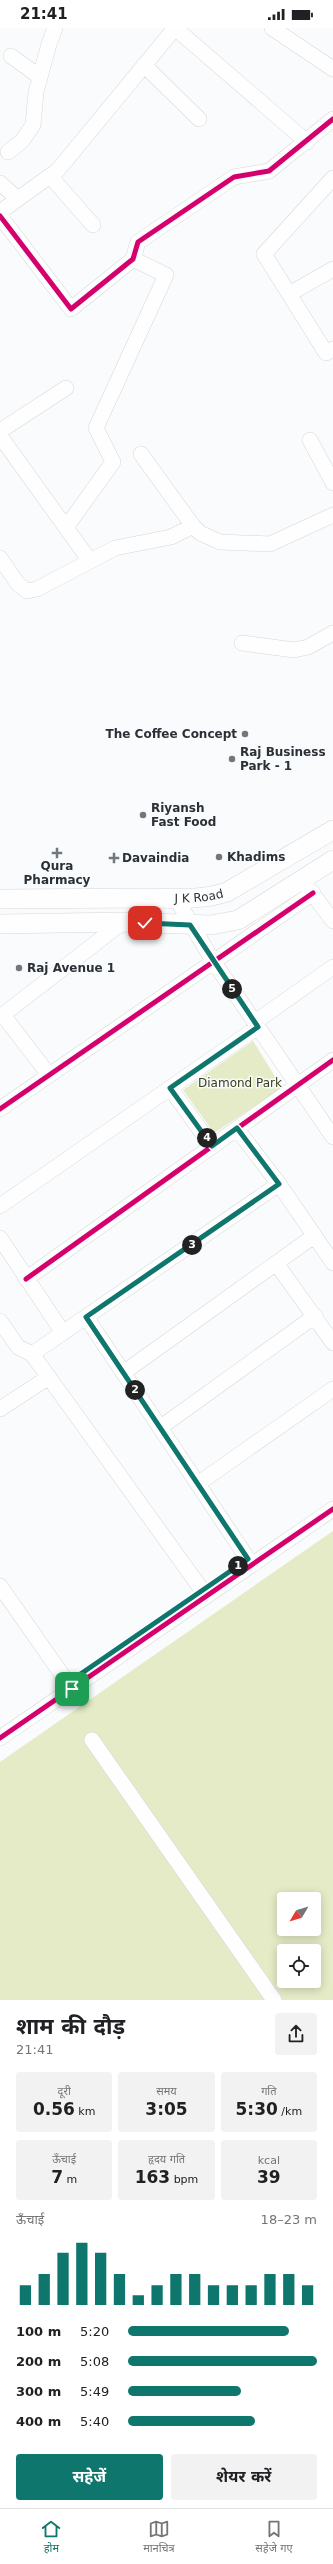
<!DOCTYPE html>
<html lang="hi">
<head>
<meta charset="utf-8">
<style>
  :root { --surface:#fff; --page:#f2f2f2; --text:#202124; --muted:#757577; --line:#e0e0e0; --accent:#0f766e }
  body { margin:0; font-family:"DejaVu Sans","Noto Sans Devanagari",sans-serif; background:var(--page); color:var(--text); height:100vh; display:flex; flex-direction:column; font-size:15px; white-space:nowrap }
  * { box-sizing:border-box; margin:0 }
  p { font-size:13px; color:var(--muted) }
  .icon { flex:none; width:22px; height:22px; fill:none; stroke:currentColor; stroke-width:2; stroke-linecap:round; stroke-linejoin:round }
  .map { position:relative; height:1972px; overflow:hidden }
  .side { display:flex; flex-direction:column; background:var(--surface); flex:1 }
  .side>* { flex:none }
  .needle { width:26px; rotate:232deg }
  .controls { position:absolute; left:277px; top:1864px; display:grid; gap:8px }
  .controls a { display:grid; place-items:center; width:44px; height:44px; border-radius:4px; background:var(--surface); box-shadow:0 2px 10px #0003; font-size:20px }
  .pin { position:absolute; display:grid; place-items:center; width:34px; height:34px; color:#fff; margin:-17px; border-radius:8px; box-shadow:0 2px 6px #0006 }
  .km { position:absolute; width:20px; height:20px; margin:-10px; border-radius:50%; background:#222; color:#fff; font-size:11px; line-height:20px; text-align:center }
  .round { display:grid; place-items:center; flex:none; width:42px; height:42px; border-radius:4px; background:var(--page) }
  .summary { display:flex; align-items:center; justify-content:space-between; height:68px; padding:0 16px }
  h1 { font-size:22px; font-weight:700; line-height:30px }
  .stats { display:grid; grid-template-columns:repeat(3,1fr); gap:6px; height:68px; padding:4px 16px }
  .stats div { display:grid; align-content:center; border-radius:4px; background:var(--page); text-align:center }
  .stats b { font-size:17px; font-weight:700 }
  .stats small { font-size:11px; font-weight:400 }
  .stats p { font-size:11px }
  .chart { height:112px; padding:8px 16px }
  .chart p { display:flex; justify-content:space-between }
  .chart svg { width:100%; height:72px; margin-top:4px; stroke:var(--accent); stroke-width:6 }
  .action { display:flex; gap:8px; margin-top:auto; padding:8px 16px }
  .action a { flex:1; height:46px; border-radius:4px; background:var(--accent); color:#fff; font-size:16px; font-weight:700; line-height:46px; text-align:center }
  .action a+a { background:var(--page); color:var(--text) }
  ul { padding:0 16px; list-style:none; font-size:13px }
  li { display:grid; grid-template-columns:64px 48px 1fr; align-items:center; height:30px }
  li i { height:10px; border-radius:5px; background:var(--accent) }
  .status { display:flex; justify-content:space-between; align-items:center; height:28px; padding:0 20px; background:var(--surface); direction:ltr }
  .status svg { height:11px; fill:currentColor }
  .menu { display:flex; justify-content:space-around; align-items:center; height:56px; border-top:1px solid var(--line); background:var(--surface); font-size:11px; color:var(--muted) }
  .menu a { display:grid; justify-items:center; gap:2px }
  .menu .selected { color:var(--accent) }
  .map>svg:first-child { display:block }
  .green { fill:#e5ebc6; fill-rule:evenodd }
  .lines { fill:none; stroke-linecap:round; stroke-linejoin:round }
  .minor-casing { stroke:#d5d7d9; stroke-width:16 }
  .major-casing { stroke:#d5d7d9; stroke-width:20 }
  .minor { stroke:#fefeff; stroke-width:15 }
  .major { stroke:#fefeff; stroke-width:19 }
  .cycleway-casing { stroke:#f7fbff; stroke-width:8 }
  .cycleway { stroke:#d6006c; stroke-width:5 }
  .route-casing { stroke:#fff; stroke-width:8 }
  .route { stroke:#0f766e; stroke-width:5 }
  .poi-dot { fill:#747779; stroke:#f7fbff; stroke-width:1.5 }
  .labels { text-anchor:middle; stroke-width:3; stroke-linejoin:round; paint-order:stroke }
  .poi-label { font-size:12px; font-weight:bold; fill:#2d3032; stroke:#f7fbff; text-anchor:start }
  .street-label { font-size:12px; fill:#2d3032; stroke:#f7fbff }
  .park-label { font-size:12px; fill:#383d16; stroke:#f7fbff }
</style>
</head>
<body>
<div class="status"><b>21:41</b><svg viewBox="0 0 49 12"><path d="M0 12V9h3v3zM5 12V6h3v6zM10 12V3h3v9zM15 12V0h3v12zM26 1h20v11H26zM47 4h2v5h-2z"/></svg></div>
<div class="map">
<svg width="333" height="1972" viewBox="0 0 333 1972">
  <rect width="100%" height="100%" fill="#f9fbfd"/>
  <!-- green -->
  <path class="green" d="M 253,1013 L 282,1060 L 214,1105 L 183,1062 Z
    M 333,1503 L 333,1972 L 0,1972 L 0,1734 ZM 284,1871 L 314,1871 L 314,1901 L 284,1901 ZM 284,1923 L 314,1923 L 314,1953 L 284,1953 Z"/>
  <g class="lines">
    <!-- minor casing -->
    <g class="minor-casing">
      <path id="minor" d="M 175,0 L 307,114
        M 272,0 L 333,41
        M 11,28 L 40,49
        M 144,37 L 199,91
        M 8,124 L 22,113 L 33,97 L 36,64 L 49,16 L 55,0
        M 50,148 L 93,197
        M 333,150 L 264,226 L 326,325 L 333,321
        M 0,155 L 18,171
        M 0,184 L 58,142 L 175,0
        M 0,188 L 71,281 L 133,231 L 138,214 L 234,149 L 269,143 L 333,91
        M 289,266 L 333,241
        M 0,403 L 66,360
        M 0,408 L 90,533
        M 310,412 L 333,455
        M 141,426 L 193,498 L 200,505 L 220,514 L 270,516 L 333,487
        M 67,498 L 113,434 L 96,400 L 166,247 L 133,231
        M 0,530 L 18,556 L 27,563 L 37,561 L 115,520 L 171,509 L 193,498
        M 242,615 L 294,622 L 308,619 L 333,605
        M 306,857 L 333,893
        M 177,872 L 213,933 L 333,1109
        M 3,987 L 49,1047
        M 0,989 L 123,894
        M 255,994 L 333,939
        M 170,1060 L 212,1118
        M 0,1081 L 313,865
        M 237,1101 L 279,1156 L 333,1235
        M 0,1178 L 258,999
        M 0,1210 L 63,1305
        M 276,1235 L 333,1315
        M 26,1251 L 333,1032
        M 86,1289 L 248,1531
        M 0,1293 L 18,1319 L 32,1326 L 202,1562
        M 32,1326 L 279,1156
        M 123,1345 L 314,1208
        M 0,1381 L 49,1349
        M 161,1399 L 315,1288
        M 199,1455 L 333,1361
        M 0,1558 L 72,1661
        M 0,1710 L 333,1481
        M 92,1712 L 274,1972"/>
    </g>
    <!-- major casing -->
    <g class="major-casing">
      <g id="major">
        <path id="s1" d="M 0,871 C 49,871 97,870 146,870 C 174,870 200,873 227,864 L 333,802"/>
        <path d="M 0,896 L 123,894 L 211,897 L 238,892 L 333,832"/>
      </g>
    </g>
    <!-- minor -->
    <use href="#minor" class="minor"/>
    <!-- major -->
    <use href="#major" class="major"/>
    <!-- cycleway casing -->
    <g class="cycleway-casing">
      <path id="cycleway" d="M 0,188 L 71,281 L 133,231 L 138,214 L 234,149 L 269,143 L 333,91
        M 0,1081 L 313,865
        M 26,1251 L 333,1032
        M 0,1710 L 333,1481"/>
    </g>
    <!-- cycleway -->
    <use href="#cycleway" class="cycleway"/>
  </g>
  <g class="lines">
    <!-- route casing -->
    <g class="route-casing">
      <path id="route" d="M 72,1661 L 66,1656 L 248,1531 L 86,1289 L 279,1156 L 237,1100 L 212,1118 L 170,1060 L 258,999 L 190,897 L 145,895"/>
    </g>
    <!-- route -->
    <use href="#route" class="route"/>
  </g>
  <!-- markers -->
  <g class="poi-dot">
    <circle cx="245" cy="706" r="4"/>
    <circle cx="232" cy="731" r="4"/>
    <circle cx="143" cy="787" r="4"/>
    <path d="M55 819h4v4h4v4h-4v4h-4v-4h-4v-4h4z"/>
    <circle cx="219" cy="829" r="4"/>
    <path d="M112 824h4v4h4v4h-4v4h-4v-4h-4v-4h4z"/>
    <circle cx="19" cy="940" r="4"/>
  </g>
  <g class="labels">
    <!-- poi labels -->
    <g class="poi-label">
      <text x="237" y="710" text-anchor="end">The Coffee Concept</text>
      <text x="240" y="728">Raj Business<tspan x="240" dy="14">Park - 1</tspan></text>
      <text x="151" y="784">Riyansh<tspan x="151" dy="14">Fast Food</tspan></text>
      <text x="227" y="833">Khadims</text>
      <text x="122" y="834">Davaindia</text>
      <text x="57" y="842" text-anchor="middle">Qura<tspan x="57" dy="14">Pharmacy</tspan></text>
      <text x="27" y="944">Raj Avenue 1</text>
    </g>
    <!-- street labels -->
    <g class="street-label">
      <text dy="4" stroke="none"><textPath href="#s1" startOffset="199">J K Road</textPath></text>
    </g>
    <!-- park labels -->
    <g class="park-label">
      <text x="240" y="1059">Diamond Park</text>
    </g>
  </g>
</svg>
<div class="controls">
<a><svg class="needle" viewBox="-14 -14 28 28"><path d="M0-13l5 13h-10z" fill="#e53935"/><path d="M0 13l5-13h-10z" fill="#757577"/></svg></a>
<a><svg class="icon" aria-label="locate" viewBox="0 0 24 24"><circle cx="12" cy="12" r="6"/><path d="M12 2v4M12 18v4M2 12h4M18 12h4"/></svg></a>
</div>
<div class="pin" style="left:72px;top:1661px;background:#1e9e55"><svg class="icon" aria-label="arrive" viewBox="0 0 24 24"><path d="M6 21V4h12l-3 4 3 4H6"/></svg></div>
<div class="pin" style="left:145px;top:895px;background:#d93025"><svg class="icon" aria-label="check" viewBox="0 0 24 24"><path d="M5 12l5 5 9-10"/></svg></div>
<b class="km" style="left:238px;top:1538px">1</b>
<b class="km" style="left:135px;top:1362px">2</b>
<b class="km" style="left:192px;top:1217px">3</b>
<b class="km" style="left:207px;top:1110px">4</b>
<b class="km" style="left:232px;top:961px">5</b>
</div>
<section class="side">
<div class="summary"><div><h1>शाम की दौड़</h1><p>21:41</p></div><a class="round"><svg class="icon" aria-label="share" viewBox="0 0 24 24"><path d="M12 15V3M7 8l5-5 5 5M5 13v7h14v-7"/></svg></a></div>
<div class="stats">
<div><p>दूरी</p><b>0.56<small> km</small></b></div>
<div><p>समय</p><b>3:05</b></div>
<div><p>गति</p><b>5:30<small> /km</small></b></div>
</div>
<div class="stats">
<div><p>ऊँचाई</p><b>7<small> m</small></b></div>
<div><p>हृदय गति</p><b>163<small> bpm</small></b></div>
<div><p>kcal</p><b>39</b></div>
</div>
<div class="chart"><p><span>ऊँचाई</span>18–23 m</p>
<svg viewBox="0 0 160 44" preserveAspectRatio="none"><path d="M5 44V32M15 44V25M25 44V12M35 44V6M45 44V12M55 44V25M65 44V38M75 44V32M85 44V25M95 44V25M105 44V32M115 44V32M125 44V32M135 44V25M145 44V25M155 44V32"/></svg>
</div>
<ul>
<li><b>100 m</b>5:20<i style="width:85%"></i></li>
<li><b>200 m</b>5:08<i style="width:100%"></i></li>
<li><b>300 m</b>5:49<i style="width:60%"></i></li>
<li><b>400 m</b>5:40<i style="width:67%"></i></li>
</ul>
<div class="action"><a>सहेजें</a><a>शेयर करें</a></div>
</section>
<nav class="menu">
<a class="selected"><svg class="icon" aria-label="home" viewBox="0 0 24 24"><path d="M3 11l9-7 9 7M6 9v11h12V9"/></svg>होम</a>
<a><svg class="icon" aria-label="map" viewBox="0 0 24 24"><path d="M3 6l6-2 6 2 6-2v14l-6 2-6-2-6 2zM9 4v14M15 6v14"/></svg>मानचित्र</a>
<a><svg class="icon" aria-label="saved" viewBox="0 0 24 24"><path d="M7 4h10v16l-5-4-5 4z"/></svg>सहेजे गए</a>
</nav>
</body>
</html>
